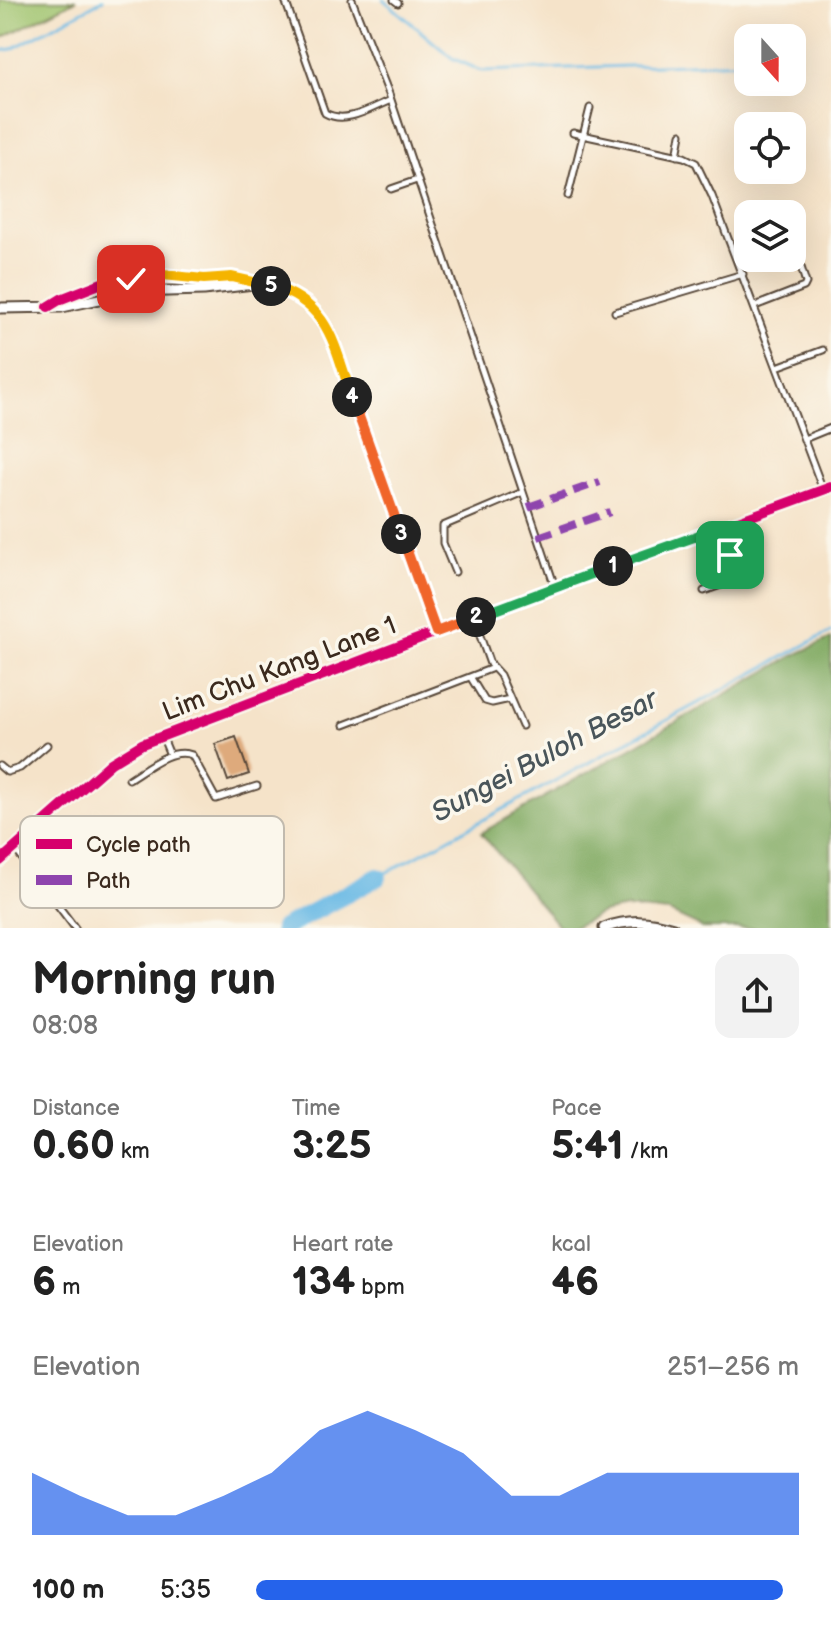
<!DOCTYPE html>
<html lang="en">
<head>
<meta charset="utf-8">
<style>
  :root { --surface:#fff; --page:#f2f2f2; --text:#222; --muted:#767676; --accent:#2563eb }
  body { margin:0; font-family:"Balsamiq Sans",sans-serif; background:var(--page); color:var(--text); height:100vh; display:flex; flex-direction:column; font-size:30px; white-space:nowrap }
  * { box-sizing:border-box; margin:0 }
  p { font-size:26px; color:var(--muted) }
  .icon { flex:none; width:44px; height:44px; fill:none; stroke:currentColor; stroke-width:2; stroke-linecap:round; stroke-linejoin:round }
  .map { position:relative; height:928px; overflow:hidden }
  .panel { display:flex; flex-direction:column; background:var(--surface); flex:1 }
  .panel>* { flex:none }
  .needle { width:52px; rotate:159deg }
  .buttons { position:absolute; left:734px; top:24px; display:grid; gap:16px }
  .buttons a { display:grid; place-items:center; width:72px; height:72px; border-radius:16px; background:var(--surface); box-shadow:0 8px 32px #0002; font-size:40px }
  .pin { position:absolute; display:grid; place-items:center; width:68px; height:68px; color:#fff; margin:-34px; border-radius:16px; box-shadow:0 4px 12px #0006 }
  .km { position:absolute; width:40px; height:40px; margin:-20px; border-radius:50%; background:#222; color:#fff; font-size:22px; line-height:40px; text-align:center }
  .round { display:grid; place-items:center; flex:none; width:84px; height:84px; border-radius:16px; background:var(--page) }
  .headline { display:flex; align-items:center; justify-content:space-between; height:136px; padding:0 32px }
  h1 { font-size:44px; font-weight:700; line-height:60px }
  .figures { display:grid; grid-template-columns:repeat(3,1fr); gap:12px; height:136px; padding:8px 32px }
  .figures div { display:grid; align-content:center }
  .figures b { font-size:40px; font-weight:700 }
  .figures small { font-size:22px; font-weight:400 }
  .figures p { font-size:22px }
  .chart { height:224px; padding:16px 32px }
  .chart p { display:flex; justify-content:space-between }
  .chart svg { width:100%; height:144px; margin-top:8px; fill:var(--accent); opacity:.7 }
  ul { padding:0 32px; list-style:none; font-size:26px }
  li { display:grid; grid-template-columns:128px 96px 1fr; align-items:center; height:60px }
  li i { height:20px; border-radius:10px; background:var(--accent) }
  .map>svg:first-child { display:block }
  .green { fill:#9fc36d; stroke:#6d7646; stroke-width:2 }
  .forest { fill:#7fa960; stroke:#5d6a3f; stroke-width:2 }
  .lines { fill:none; stroke-linecap:round; stroke-linejoin:round }
  .stream { stroke:#6bbae5; stroke-width:3 }
  .river { stroke:#6bbae5; stroke-width:18 }
  .building { fill:#deaa7b }
  .service-casing { stroke:#574638; stroke-width:9 }
  .minor-casing { stroke:#574638; stroke-width:13 }
  .service { stroke:#fff; stroke-width:5 }
  .minor { stroke:#fff; stroke-width:9 }
  .quiet { stroke:#8e44ad; stroke-width:8; stroke-dasharray:16 8; stroke-linecap:butt }
  .cycleway-casing { stroke:#fbf7ec; stroke-width:15 }
  .cycleway { stroke:#d6006c; stroke-width:10 }
  .split-1-casing { stroke:#fff; stroke-width:16 }
  .split-2-casing { stroke:#fff; stroke-width:16 }
  .split-3-casing { stroke:#fff; stroke-width:16 }
  .split-4-casing { stroke:#fff; stroke-width:16 }
  .split-5-casing { stroke:#fff; stroke-width:16 }
  .split-6-casing { stroke:#fff; stroke-width:16 }
  .split-1 { stroke:#22a559; stroke-width:10 }
  .split-2 { stroke:#22a559; stroke-width:10 }
  .split-3 { stroke:#f0652b; stroke-width:10 }
  .split-4 { stroke:#f0652b; stroke-width:10 }
  .split-5 { stroke:#f5b400; stroke-width:10 }
  .split-6 { stroke:#f5b400; stroke-width:10 }
  .labels { text-anchor:middle; stroke-width:7; stroke-linejoin:round; paint-order:stroke }
  .street-label { font-size:26px; fill:#3b2a1e; stroke:#fbf7ec }
  .water-label { font-size:28px; font-style:italic; fill:#49555a; stroke:#fbf7ec }
  .key { fill:#fbf7ec; stroke:#c1baae; stroke-width:2 }
  .key-label { font-size:22px; fill:#3b2a1e }
</style>
</head>
<body>
<div class="map">
<svg width="831" height="928" viewBox="0 0 831 928">
  <rect width="100%" height="100%" fill="#fbf7ec"/>
  <filter id="ink" filterUnits="userSpaceOnUse"><feTurbulence type="fractalNoise" baseFrequency=".0125" numOctaves="2"/><feDisplacementMap in="SourceGraphic" scale="16" xChannelSelector="R" yChannelSelector="G"/><feConvolveMatrix kernelMatrix="1 2 1 2 8 2 1 2 1" color-interpolation-filters="sRGB"/></filter>
  <filter id="wash" filterUnits="userSpaceOnUse"><feTurbulence type="fractalNoise" baseFrequency=".006" numOctaves="4" result="noise"/><feDisplacementMap in="SourceGraphic" scale="32" xChannelSelector="R" yChannelSelector="G"/><feGaussianBlur stdDeviation="1.8" result="paint"/><feColorMatrix in="noise" values="0 0 0 0 0 0 0 0 0 0 0 0 0 0 0 0 0 1.4 0 .05"/><feComposite in="paint" operator="in"/></filter>
  <g filter="url(#wash)">
    <rect width="100%" height="100%" fill="#f5e3c9"/>
    <!-- green -->
    <path class="green" d="M 0,0 L 76,0 L 0,39 Z"/>
    <!-- forest -->
    <path class="forest" d="M 831,638 L 831,928 L 703,928 L 669,912 L 627,908 L 602,913 L 572,928 L 560,928 L 481,833 L 793,656 Z"/>
    <g class="lines">
      <!-- stream -->
      <path class="stream" d="M 384,0 L 452,58 L 482,71 L 748,62
        M 0,51 L 12,49 L 103,0
        M 378,877 L 831,631"/>
      <!-- river -->
      <path class="river" d="M 283,928 L 378,877"/>
    </g>
    <g id="blocks">
      <!-- building -->
      <path class="building" d="M 236,737 L 249,774 L 228,781 L 215,744 Z"/>
    </g>
  </g>
  <g filter="url(#ink)">
    <use href="#blocks" fill-opacity="0" stroke="#574638" stroke-width="2"/>
    <g class="lines">
      <!-- service casing -->
      <g class="service-casing">
        <path id="service" d="M 285,0 L 325,113 C 346,125 371,108 391,100
          M 352,0 L 389,94 L 555,587
          M 394,0 L 398,3
          M 573,133 L 684,157 L 696,163 L 712,196 L 823,490
          M 677,156 L 681,134
          M 391,189 L 417,180
          M 568,196 L 590,108
          M 755,306 L 804,287 L 806,283 L 801,267
          M 615,312 L 743,274
          M 777,367 L 823,350
          M 804,439 L 831,428
          M 455,572 L 443,543 L 443,526 L 523,492
          M 704,591 L 724,584 L 729,578 L 730,545 L 722,528
          M 474,619 L 490,664 L 500,675 L 522,726
          M 471,678 L 485,701 L 492,703 L 510,699
          M 344,725 L 493,668
          M 163,738 L 170,755
          M 0,766 L 7,772 L 20,768 L 47,745
          M 129,779 C 147,768 171,747 192,755 L 216,799 L 257,786
          M 15,849 L 75,928"/>
      </g>
      <!-- minor casing -->
      <g class="minor-casing">
        <path id="minor" d="M 48,307 L 61,299 L 102,283 L 163,275 L 204,279 L 232,277 L 280,288 L 308,303 L 329,331 L 436,632
          M 0,308 L 62,307 L 132,292 L 204,290 L 253,284
          M 0,861 L 111,763 L 142,744 L 473,618 L 831,487
          M 604,928 C 628,919 649,920 673,928"/>
      </g>
      <!-- service -->
      <use href="#service" class="service"/>
      <!-- minor -->
      <use href="#minor" class="minor"/>
      <!-- quiet -->
      <path class="quiet" d="M 528,507 L 600,482
        M 538,537 L 610,512"/>
      <!-- cycleway casing -->
      <g class="cycleway-casing">
        <path id="cycleway" d="M 48,307 L 61,299 L 102,283 L 163,275 L 204,279 L 232,277 L 280,288 L 308,303 L 329,331 L 436,632
          M 0,861 L 111,763 L 142,744 L 473,618 L 831,487"/>
      </g>
      <!-- cycleway -->
      <use href="#cycleway" class="cycleway"/>
    </g>
  </g>
  <g class="lines" filter="url(#ink)">
    <!-- split-1 casing -->
    <g class="split-1-casing">
      <path id="split-1" d="M 613,566 L 722,527 L 730,545 L 730,555"/>
    </g>
    <!-- split-2 casing -->
    <g class="split-2-casing">
      <path id="split-2" d="M 476,617 L 613,566"/>
    </g>
    <!-- split-3 casing -->
    <g class="split-3-casing">
      <path id="split-3" d="M 401,534 L 436,632 L 476,617"/>
    </g>
    <!-- split-4 casing -->
    <g class="split-4-casing">
      <path id="split-4" d="M 352,397 L 401,534"/>
    </g>
    <!-- split-5 casing -->
    <g class="split-5-casing">
      <path id="split-5" d="M 271,286 C 330,303 334,346 352,397"/>
    </g>
    <!-- split-6 casing -->
    <g class="split-6-casing">
      <path id="split-6" d="M 131,279 L 163,275 L 204,279 L 232,277 L 271,286"/>
    </g>
    <!-- split-1 -->
    <use href="#split-1" class="split-1"/>
    <!-- split-2 -->
    <use href="#split-2" class="split-2"/>
    <!-- split-3 -->
    <use href="#split-3" class="split-3"/>
    <!-- split-4 -->
    <use href="#split-4" class="split-4"/>
    <!-- split-5 -->
    <use href="#split-5" class="split-5"/>
    <!-- split-6 -->
    <use href="#split-6" class="split-6"/>
  </g>
  <g class="labels">
    <!-- street labels -->
    <g class="street-label">
      <text transform="translate(279 668) rotate(-21)" y="9">Lim Chu Kang Lane 1</text>
    </g>
    <!-- water labels -->
    <g class="water-label">
      <text transform="translate(544 755) rotate(-28)" y="10">Sungei Buloh Besar</text>
    </g>
  </g>
  <!-- legend -->
  <rect x="20" y="816" width="264" height="92" rx="12" class="key"/>
  <rect x="36" y="839" width="36" height="10" fill="#d6006c"/>
  <rect x="36" y="875" width="36" height="10" fill="#8e44ad"/>
  <g class="key-label">
    <text x="86" y="852">Cycle path</text>
    <text x="86" y="888">Path</text>
  </g>
</svg>
<div class="buttons">
<a><svg class="needle" viewBox="-14 -14 28 28"><path d="M0-13l5 13h-10z" fill="#e53935"/><path d="M0 13l5-13h-10z" fill="#767676"/></svg></a>
<a><svg class="icon" aria-label="locate" viewBox="0 0 24 24"><circle cx="12" cy="12" r="6"/><path d="M12 2v4M12 18v4M2 12h4M18 12h4"/></svg></a>
<a><svg class="icon" aria-label="layers" viewBox="0 0 24 24"><path d="M12 4l9 5-9 5-9-5zM3 14l9 5 9-5"/></svg></a>
</div>
<div class="pin" style="left:730px;top:555px;background:#1e9e55"><svg class="icon" aria-label="arrive" viewBox="0 0 24 24"><path d="M6 21V4h12l-3 4 3 4H6"/></svg></div>
<div class="pin" style="left:131px;top:279px;background:#d93025"><svg class="icon" aria-label="check" viewBox="0 0 24 24"><path d="M5 12l5 5 9-10"/></svg></div>
<b class="km" style="left:613px;top:566px">1</b>
<b class="km" style="left:476px;top:617px">2</b>
<b class="km" style="left:401px;top:534px">3</b>
<b class="km" style="left:352px;top:397px">4</b>
<b class="km" style="left:271px;top:286px">5</b>
</div>
<section class="panel">
<div class="headline"><div><h1>Morning run</h1><p>08:08</p></div><a class="round"><svg class="icon" aria-label="share" viewBox="0 0 24 24"><path d="M12 15V3M7 8l5-5 5 5M5 13v7h14v-7"/></svg></a></div>
<div class="figures">
<div><p>Distance</p><b>0.60<small> km</small></b></div>
<div><p>Time</p><b>3:25</b></div>
<div><p>Pace</p><b>5:41<small> /km</small></b></div>
</div>
<div class="figures">
<div><p>Elevation</p><b>6<small> m</small></b></div>
<div><p>Heart rate</p><b>134<small> bpm</small></b></div>
<div><p>kcal</p><b>46</b></div>
</div>
<div class="chart"><p><span>Elevation</span>251–256 m</p>
<svg viewBox="0 0 160 44" preserveAspectRatio="none"><path d="M0 44V25L10 32L20 38L30 38L40 32L50 25L60 12L70 6L80 12L90 19L100 32L110 32L120 25L130 25L140 25L150 25L160 25V44z"/></svg>
</div>
<ul>
<li><b>100 m</b>5:35<i style="width:97%"></i></li>
</ul>
</section>
</body>
</html>
